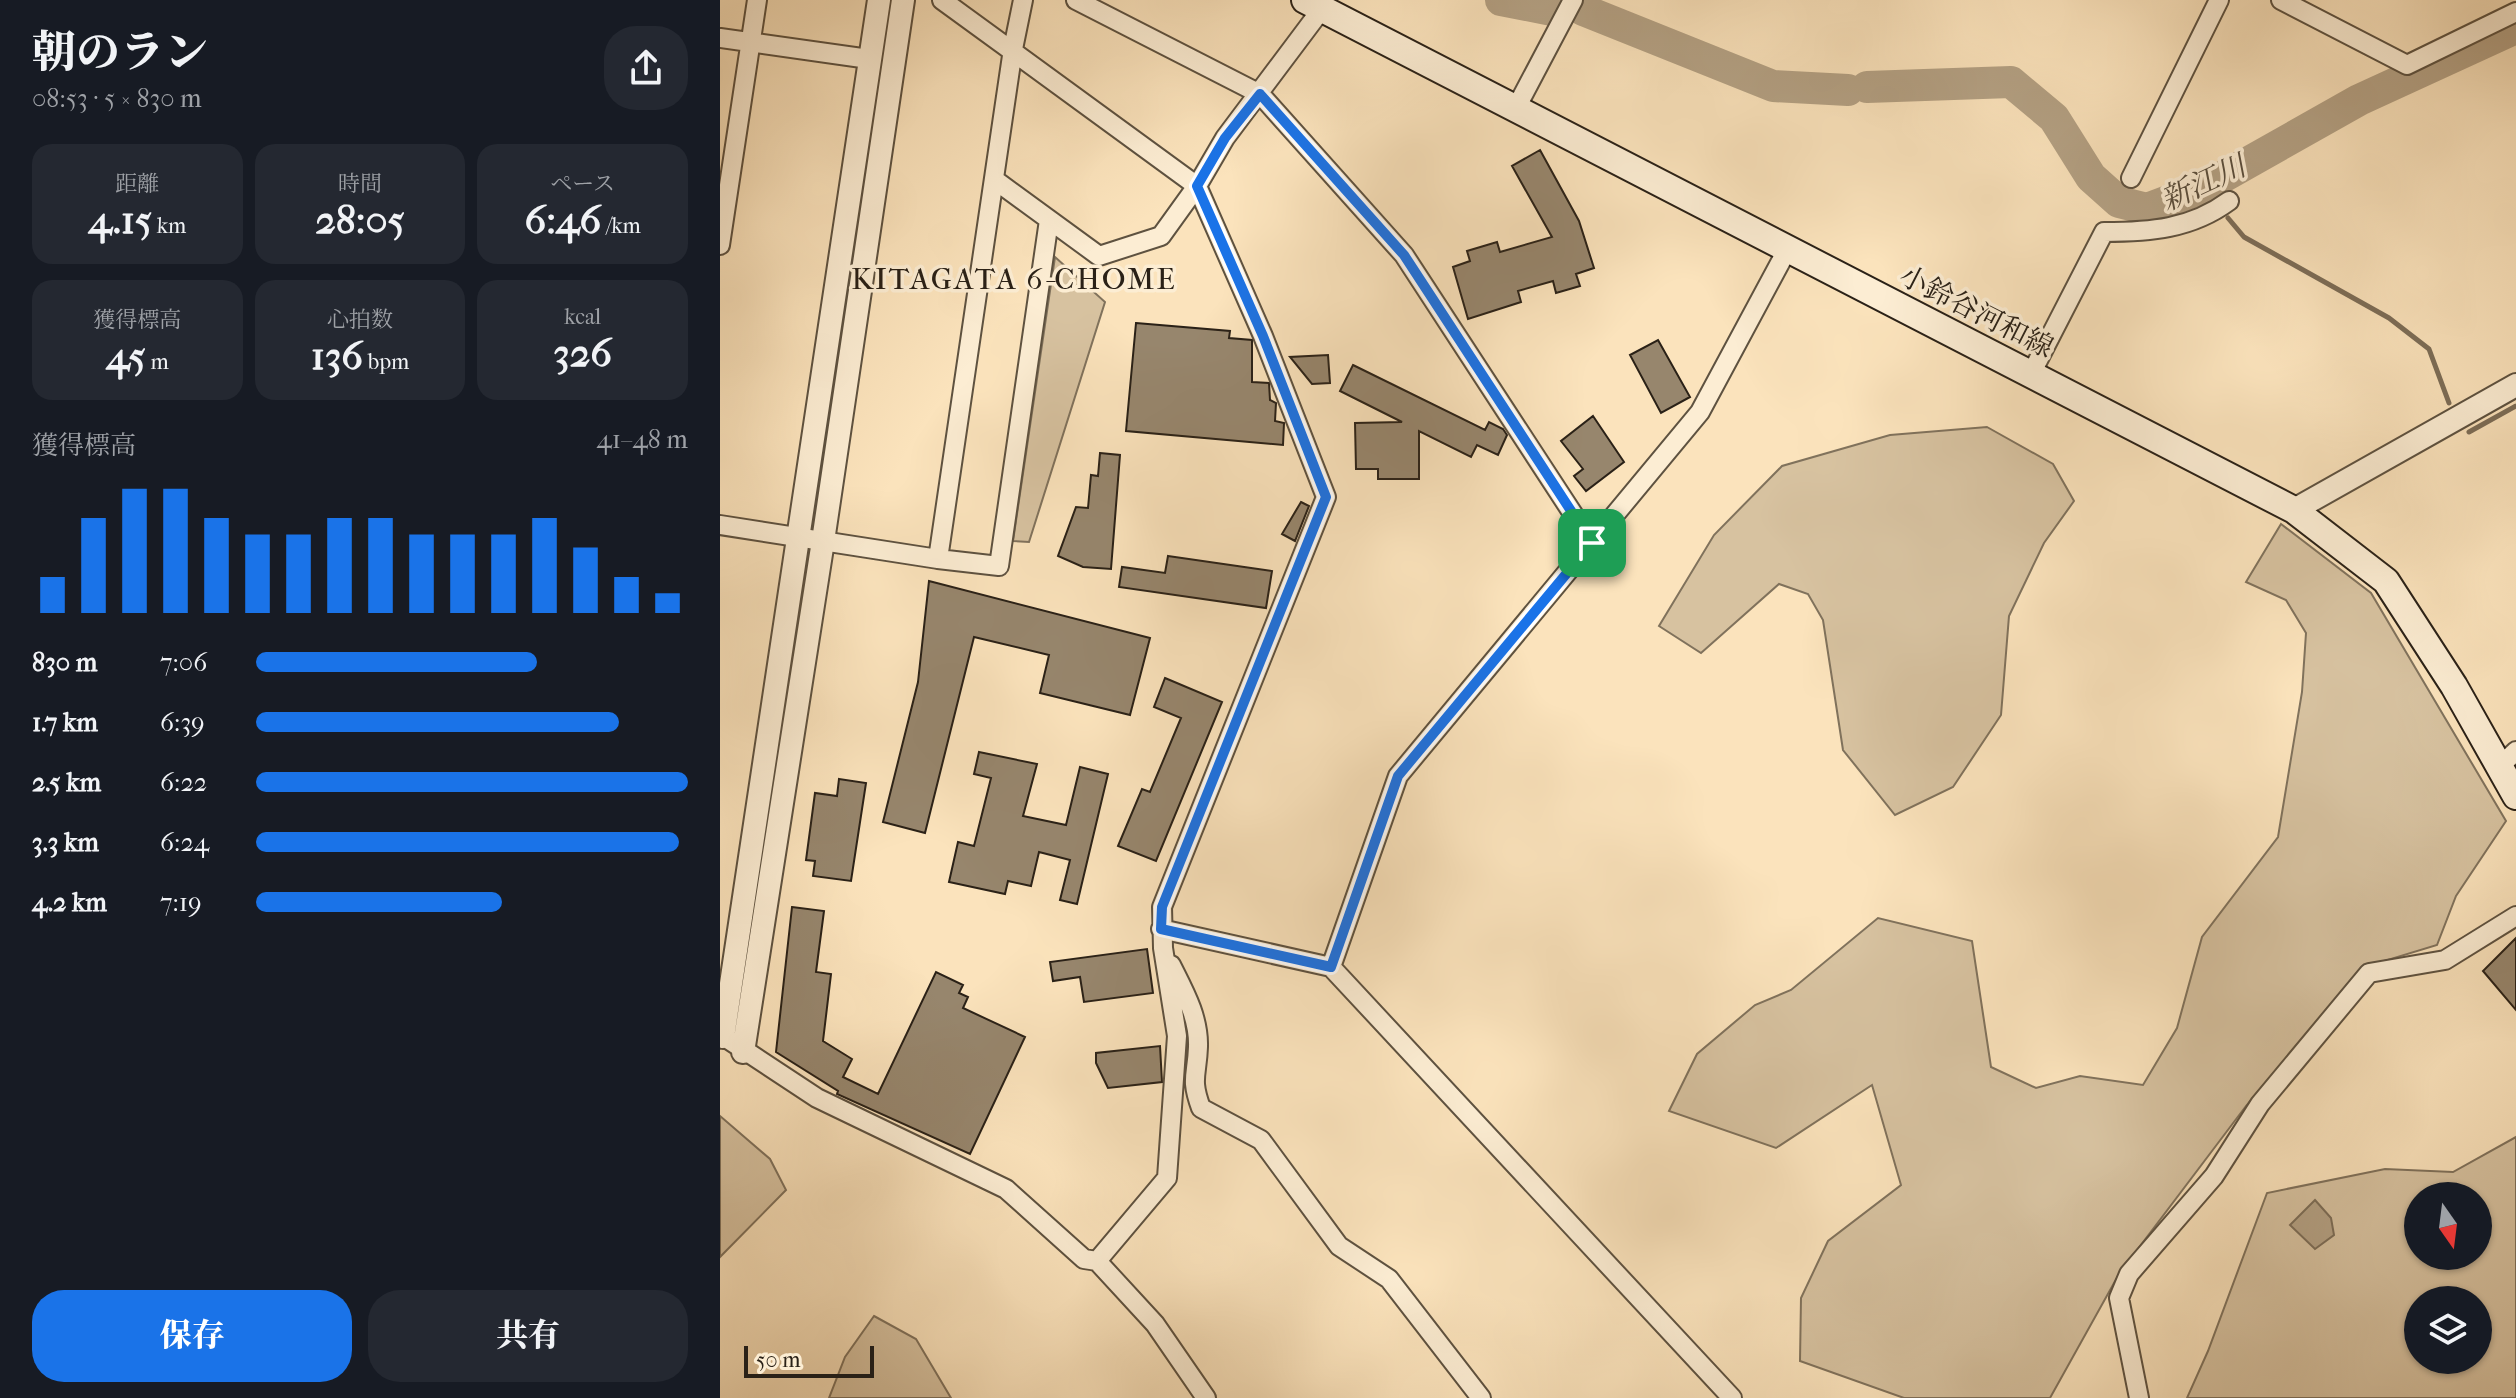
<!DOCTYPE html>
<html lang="ja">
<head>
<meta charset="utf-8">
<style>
  :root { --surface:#171b24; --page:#242831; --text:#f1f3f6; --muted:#9ea1a6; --accent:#1a73e8 }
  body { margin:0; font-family:"IM FELL French Canon","Noto Serif JP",serif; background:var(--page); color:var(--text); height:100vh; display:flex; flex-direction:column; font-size:30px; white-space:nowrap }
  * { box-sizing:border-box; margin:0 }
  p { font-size:26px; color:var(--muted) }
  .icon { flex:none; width:44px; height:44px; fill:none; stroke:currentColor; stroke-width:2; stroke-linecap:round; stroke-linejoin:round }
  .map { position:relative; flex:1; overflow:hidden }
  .side { display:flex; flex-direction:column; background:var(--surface); width:720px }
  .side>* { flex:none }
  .needle { width:52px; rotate:166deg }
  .controls { position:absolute; left:1684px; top:1182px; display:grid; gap:16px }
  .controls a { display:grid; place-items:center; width:88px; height:88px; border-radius:50%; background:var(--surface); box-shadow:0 2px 6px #0004; font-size:40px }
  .scale { position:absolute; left:24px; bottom:20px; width:130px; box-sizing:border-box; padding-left:8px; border:4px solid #2a2117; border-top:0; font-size:22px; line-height:28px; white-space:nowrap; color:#2a2117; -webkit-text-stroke:6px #fcedd3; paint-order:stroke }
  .pin { position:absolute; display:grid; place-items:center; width:68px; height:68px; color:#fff; margin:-34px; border-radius:16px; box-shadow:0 4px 12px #0006 }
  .round { display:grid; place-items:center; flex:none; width:84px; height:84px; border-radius:32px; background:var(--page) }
  .summary { display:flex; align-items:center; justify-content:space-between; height:136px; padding:0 32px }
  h1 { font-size:44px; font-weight:800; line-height:60px }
  .figures { display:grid; grid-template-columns:repeat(3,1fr); gap:12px; height:136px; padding:8px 32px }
  .figures div { display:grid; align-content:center; border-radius:20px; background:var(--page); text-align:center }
  .figures b { font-size:40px; font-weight:800 }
  .figures small { font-size:22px; font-weight:400 }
  .figures p { font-size:22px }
  .chart { height:224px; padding:16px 32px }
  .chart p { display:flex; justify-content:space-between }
  .chart svg { width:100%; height:144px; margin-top:8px; stroke:var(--accent); stroke-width:6 }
  .button { display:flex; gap:16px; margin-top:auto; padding:16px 32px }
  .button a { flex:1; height:92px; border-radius:32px; background:var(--accent); color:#fff; font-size:32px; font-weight:800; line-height:92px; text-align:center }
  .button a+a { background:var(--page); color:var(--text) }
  ul { padding:0 32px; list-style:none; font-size:26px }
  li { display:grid; grid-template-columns:128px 96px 1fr; align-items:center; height:60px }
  li i { height:20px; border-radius:10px; background:var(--accent) }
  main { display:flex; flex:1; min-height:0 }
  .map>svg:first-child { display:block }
  .green { fill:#d7c2a0; stroke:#80725c; stroke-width:2; fill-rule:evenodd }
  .water { fill:#b4a184; stroke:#7d6e58; stroke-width:2 }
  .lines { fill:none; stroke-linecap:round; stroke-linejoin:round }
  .stream { stroke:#7d6e58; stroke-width:5 }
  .river { stroke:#b4a184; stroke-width:32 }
  .building { fill:#97866d; stroke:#2a2117; stroke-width:2 }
  .minor-casing { stroke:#5e5240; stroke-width:22 }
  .tertiary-casing { stroke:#5e5240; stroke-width:26 }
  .secondary-casing { stroke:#2a2117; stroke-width:30 }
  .minor { stroke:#fcedd3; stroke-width:18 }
  .tertiary { stroke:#fcedd3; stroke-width:22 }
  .secondary { stroke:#fcedd3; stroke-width:26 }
  .route-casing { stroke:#fff; stroke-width:16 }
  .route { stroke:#1a73e8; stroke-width:10 }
  .labels { text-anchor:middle; stroke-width:7; stroke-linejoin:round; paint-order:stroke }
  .street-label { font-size:28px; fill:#2a2117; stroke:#fcedd3 }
  .water-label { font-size:30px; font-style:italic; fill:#5a4e3d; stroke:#fcedd3 }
  .neighbourhood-label { font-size:30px; letter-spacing:2px; fill:#2a2117; stroke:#fcedd3 }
</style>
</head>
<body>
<main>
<section class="side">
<div class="summary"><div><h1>朝のラン</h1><p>08:53 · 5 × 830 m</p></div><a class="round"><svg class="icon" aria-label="share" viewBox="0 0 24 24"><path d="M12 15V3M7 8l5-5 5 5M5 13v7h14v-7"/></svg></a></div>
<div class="figures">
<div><p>距離</p><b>4.15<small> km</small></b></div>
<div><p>時間</p><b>28:05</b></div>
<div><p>ペース</p><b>6:46<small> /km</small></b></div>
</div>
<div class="figures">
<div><p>獲得標高</p><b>45<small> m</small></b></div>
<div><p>心拍数</p><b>136<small> bpm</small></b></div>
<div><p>kcal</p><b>326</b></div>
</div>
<div class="chart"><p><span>獲得標高</span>41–48 m</p>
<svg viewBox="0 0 160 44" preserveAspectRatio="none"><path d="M5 44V33M15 44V15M25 44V6M35 44V6M45 44V15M55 44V20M65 44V20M75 44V15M85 44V15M95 44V20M105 44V20M115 44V20M125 44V15M135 44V24M145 44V33M155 44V38"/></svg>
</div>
<ul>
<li><b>830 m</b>7:06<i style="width:65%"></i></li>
<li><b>1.7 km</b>6:39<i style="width:84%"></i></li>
<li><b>2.5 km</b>6:22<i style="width:100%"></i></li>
<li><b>3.3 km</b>6:24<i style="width:98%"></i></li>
<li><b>4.2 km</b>7:19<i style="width:57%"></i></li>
</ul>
<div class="button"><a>保存</a><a>共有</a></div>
</section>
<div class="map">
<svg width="1796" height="1398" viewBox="0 0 1796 1398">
  <rect width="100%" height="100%" fill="#fbe3bc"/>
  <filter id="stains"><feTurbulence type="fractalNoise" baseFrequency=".0025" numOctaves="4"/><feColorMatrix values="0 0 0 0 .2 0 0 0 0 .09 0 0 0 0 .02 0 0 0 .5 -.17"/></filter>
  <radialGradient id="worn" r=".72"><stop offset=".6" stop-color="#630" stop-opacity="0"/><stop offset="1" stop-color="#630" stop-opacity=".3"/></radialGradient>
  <!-- green -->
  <path class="green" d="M 335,257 L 385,302 L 309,542 L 293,541 Z
    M 1267,427 L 1333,464 L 1354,501 L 1324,543 L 1289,616 L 1281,715 L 1233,787 L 1175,815 L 1123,750 L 1103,620 L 1088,594 L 1059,584 L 981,653 L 939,626 L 994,535 L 1062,466 L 1170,435 Z
    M 1561,524 L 1651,593 L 1786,821 L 1736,896 L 1717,945 L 1641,968 L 1526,1106 L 1399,1274 L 1330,1398 L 1184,1398 L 1080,1361 L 1081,1298 L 1108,1241 L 1181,1185 L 1152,1085 L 1056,1148 L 949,1111 L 977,1054 L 1035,1005 L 1071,990 L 1158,918 L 1252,941 L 1271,1067 L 1316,1088 L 1360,1076 L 1423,1085 L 1457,1028 L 1482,937 L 1558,837 L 1582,692 L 1586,633 L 1566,600 L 1526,582 Z
    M 0,1116 L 50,1159 L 66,1190 L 0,1257 Z
    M 1796,1137 L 1796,1398 L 1467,1398 L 1488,1351 L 1547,1193 L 1665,1169 L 1733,1172 ZM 1698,1196 L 1758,1196 L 1758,1256 L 1698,1256 ZM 1698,1300 L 1758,1300 L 1758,1360 L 1698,1360 Z
    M 154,1316 L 196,1339 L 231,1398 L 109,1398 L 125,1357 Z"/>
  <!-- water -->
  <path class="water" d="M 1595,1200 L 1611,1218 L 1614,1235 L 1595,1249 L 1570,1225 Z"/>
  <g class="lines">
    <!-- stream -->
    <path class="stream" d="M 1483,188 L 1494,201
      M 1508,218 L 1524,237 L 1669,318 L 1709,349 L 1729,403
      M 1749,432 L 1796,406"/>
    <!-- river -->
    <path class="river" d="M 781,0 L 832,10
      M 863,10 L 1053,86 L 1128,90
      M 1147,87 L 1291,82 L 1334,118 L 1371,177 L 1399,202 L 1427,209 L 1483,188 L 1639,100 L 1796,28"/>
  </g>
  <!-- building -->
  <path class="building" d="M 820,150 L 859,221 L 874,268 L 856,274 L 860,286 L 836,293 L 833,281 L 798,291 L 801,302 L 748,319 L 733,267 L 750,261 L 747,251 L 777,242 L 780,252 L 832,237 L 792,166 Z
    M 416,323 L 510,331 L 509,338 L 532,340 L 532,382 L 549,383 L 550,400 L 556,403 L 555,421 L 564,423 L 563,445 L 406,431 Z
    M 938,340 L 970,397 L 941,413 L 910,355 Z
    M 608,355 L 610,383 L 592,384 L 570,357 Z
    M 633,365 L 765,430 L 769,422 L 783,429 L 787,435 L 778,455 L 757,445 L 751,457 L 699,431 L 699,479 L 658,479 L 658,469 L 636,469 L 635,423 L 682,422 L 620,391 Z
    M 873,416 L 904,462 L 866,491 L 854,476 L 863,469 L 841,441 Z
    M 380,453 L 400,455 L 391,569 L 363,567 L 338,556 L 356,507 L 368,508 L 371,475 L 378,476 Z
    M 581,502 L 589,506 L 575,541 L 562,534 Z
    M 448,556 L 552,571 L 546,608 L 399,587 L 402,567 L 445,573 Z
    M 209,581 L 430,638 L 410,715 L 320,693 L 329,655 L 254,637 L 205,833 L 163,822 L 198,682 Z
    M 445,678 L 502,702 L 436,861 L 398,846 L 422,789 L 430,792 L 461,718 L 434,707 Z
    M 259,752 L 317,764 L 303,816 L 346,825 L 360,767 L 388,774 L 357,904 L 340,900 L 350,860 L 319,852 L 311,886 L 288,881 L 285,894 L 229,882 L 238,842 L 254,846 L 271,778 L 254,774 Z
    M 119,779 L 146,783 L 131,881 L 93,876 L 95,861 L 86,860 L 95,793 L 117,796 Z
    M 72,907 L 104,911 L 96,972 L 111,974 L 103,1041 L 132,1059 L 123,1077 L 158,1094 L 216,972 L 243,985 L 239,993 L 248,997 L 243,1008 L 305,1037 L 250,1154 L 117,1094 L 118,1091 L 56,1052 Z
    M 1796,938 L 1796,1010 L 1763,971 Z
    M 427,949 L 433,993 L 364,1002 L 360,977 L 333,981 L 330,962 Z
    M 440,1046 L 442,1082 L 388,1088 L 376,1063 L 376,1053 Z"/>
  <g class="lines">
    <!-- minor casing -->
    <g class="minor-casing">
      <path id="minor" d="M 222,0 L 477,186 L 543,336 L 606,497 L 442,907 L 443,948 L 457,1036 L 447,1178 L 377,1261
        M 356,0 L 540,94 L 684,255 L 872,543
        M 1561,0 L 1687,65 L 1796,12
        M 0,38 L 149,59
        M 795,110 L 853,0
        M 1411,178 L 1499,0
        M 275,180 L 379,256 L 441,236 L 477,186 L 505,138 L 601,10
        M 0,245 L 37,0
        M 1311,374 L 1384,232 C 1430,232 1471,229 1509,201
        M 0,525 L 218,559 L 293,49 L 303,0
        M 218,559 L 279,566 L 329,220
        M 1779,767 L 1796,751
        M 441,929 L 611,967 L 1012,1398
        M 451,965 C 464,991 479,1017 478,1047 C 477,1076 470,1078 481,1108 L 541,1140 L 619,1246 L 669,1279 L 761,1398
        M 611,967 L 678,776 L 980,412 L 1067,250
        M 0,1034 L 97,1098 L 286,1189 L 364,1259 L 377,1261 L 435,1324 L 486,1398
        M 1419,1398 L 1399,1298 L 1409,1274 L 1494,1176 L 1540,1104 L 1649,973 L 1725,960 L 1796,916"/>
    </g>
    <!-- tertiary casing -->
    <g class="tertiary-casing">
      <path id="tertiary" d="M 1574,510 L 1796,385
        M 3,1037 L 159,0
        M 23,1052 L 103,541 L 183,0"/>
    </g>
    <!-- secondary casing -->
    <g class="secondary-casing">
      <path id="secondary" d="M 585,0 L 1574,510 L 1666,581 L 1734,686 L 1796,796"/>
    </g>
    <!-- minor -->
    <use href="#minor" class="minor"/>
    <!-- tertiary -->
    <use href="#tertiary" class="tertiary"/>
    <!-- secondary -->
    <use href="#secondary" class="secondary"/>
  </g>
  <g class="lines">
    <!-- route casing -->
    <g class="route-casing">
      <path id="route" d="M 540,94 L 684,255 L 872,543 L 678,776 L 611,967 L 441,929 L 442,907 L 606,497 L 543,336 L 477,186 L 505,138 Z"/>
    </g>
    <!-- route -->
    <use href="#route" class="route"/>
  </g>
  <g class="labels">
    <!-- street labels -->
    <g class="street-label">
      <text transform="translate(1257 311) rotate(27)" y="10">小鈴谷河和線</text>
    </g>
    <!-- water labels -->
    <g class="water-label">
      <text transform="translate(1483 183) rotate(-25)" y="10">新江川</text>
    </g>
    <!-- neighbourhood labels -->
    <g class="neighbourhood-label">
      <text x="294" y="289">KITAGATA 6-CHOME</text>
    </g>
  </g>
  <rect width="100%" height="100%" filter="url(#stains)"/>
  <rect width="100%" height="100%" fill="url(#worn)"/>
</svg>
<div class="controls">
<a><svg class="needle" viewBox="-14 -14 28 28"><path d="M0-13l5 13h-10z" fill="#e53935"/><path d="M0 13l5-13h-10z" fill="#9ea1a6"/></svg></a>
<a><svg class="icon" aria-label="layers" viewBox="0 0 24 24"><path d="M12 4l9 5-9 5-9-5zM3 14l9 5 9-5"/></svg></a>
</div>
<div class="scale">50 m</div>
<div class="pin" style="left:872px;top:543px;background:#1e9e55"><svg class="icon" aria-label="arrive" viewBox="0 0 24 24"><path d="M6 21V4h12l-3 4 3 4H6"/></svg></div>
</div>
</main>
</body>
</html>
